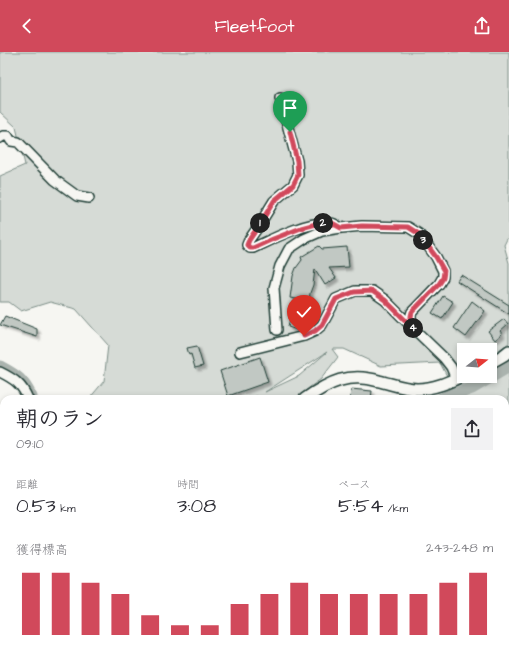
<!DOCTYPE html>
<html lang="ja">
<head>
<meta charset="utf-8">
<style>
  :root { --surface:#fff; --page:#f2f2f3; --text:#2b2b33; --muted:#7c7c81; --accent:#d1495b }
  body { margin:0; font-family:"Architects Daughter","Klee One",sans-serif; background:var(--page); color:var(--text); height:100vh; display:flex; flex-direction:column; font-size:15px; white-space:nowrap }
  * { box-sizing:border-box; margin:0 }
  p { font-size:13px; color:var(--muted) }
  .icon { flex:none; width:22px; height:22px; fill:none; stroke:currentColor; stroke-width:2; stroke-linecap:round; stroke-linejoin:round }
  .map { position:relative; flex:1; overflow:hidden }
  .panel { position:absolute; left:0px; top:343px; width:509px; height:256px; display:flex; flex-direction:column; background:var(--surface); border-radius:12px 12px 0 0; box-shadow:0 2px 6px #0003 }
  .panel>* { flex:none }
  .needle { width:26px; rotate:73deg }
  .tools { position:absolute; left:457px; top:291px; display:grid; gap:8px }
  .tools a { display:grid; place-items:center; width:40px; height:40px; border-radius:0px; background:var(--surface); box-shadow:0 2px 6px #0003; font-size:20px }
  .pin { position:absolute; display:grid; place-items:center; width:34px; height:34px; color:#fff; margin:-41px -17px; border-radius:50% 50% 50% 0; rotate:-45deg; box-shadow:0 0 4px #0007 }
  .pin .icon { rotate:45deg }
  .km { position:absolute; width:20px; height:20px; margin:-10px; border-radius:50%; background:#222; color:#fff; font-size:11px; line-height:20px; text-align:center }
  .round { display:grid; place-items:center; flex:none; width:42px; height:42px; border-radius:0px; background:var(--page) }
  .overview { display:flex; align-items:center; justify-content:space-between; height:68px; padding:0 16px }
  h1 { font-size:22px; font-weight:600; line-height:30px }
  .metrics { display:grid; grid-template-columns:repeat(3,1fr); gap:6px; height:68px; padding:4px 16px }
  .metrics div { display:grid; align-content:center }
  .metrics b { font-size:20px; font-weight:600 }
  .metrics small { font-size:11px; font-weight:400 }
  .metrics p { font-size:11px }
  .chart { height:112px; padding:8px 16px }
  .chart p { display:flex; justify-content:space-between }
  .chart svg { width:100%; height:72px; margin-top:4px; stroke:var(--accent); stroke-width:6 }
  header { display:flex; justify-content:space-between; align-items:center; height:52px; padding:0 16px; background:var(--accent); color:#fff; font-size:18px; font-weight:600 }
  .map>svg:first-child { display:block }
  .green { fill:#d6dbd6; stroke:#7a8c85; fill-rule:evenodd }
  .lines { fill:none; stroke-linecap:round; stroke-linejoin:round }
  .stream { stroke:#72847d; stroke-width:2 }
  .river { stroke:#aab3ae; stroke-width:13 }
  .building { fill:#c1c8c3; stroke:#1f3d34; filter:url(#shadow) }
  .minor-casing { stroke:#1f3d34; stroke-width:12 }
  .major-casing { stroke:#1f3d34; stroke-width:14 }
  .minor { stroke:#f6f6f2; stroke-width:9 }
  .major { stroke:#f6f6f2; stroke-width:11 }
  .route-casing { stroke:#fff; stroke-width:8 }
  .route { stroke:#d1495b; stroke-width:5 }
</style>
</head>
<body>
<header><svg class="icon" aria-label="back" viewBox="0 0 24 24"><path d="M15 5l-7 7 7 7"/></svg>Fleetfoot<svg class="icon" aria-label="share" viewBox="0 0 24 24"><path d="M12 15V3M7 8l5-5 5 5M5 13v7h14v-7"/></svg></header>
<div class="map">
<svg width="509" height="599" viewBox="0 0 509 599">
  <defs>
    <filter id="shadow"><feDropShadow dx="3" dy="3" stdDeviation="1" flood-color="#0004"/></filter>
  </defs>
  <rect width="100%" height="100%" fill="#f6f6f2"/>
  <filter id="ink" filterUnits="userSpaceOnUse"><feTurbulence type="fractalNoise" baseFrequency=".025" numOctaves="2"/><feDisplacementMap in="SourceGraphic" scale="8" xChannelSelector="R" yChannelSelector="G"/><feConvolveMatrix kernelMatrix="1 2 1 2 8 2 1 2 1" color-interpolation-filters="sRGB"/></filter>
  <g filter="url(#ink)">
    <!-- green -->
    <path class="green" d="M 0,0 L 509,0 L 509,183 L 504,193 L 509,211 L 509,291 L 495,301 L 490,303 L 490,298 L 464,298 L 464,315 L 447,324 L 440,311 L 381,314 L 344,297 L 332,297 L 338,305 L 321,327 L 294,347 L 251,347 L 257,344 L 246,347 L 89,347 L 104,329 L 108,293 L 76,257 L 50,250 L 21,259 L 9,250 L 0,250 L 0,124 L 25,113 L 16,75 L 0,60 ZM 327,300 L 299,324 L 265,340 Z
      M 509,309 L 509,429 L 505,429 L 505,347 L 386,347 L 389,344 L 431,346 L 477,324 L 490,324 L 490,318 Z
      M 509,484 L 509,599 L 402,599 L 403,595 L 505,595 L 505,485 Z
      M 44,595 L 150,595 L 155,599 L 48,599 Z"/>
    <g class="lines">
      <!-- stream -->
      <path class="stream" d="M 126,595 L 129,599"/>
      <!-- river -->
      <path class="river" d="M 0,315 C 17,324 23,328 31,345
        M 442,347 L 472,336 L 509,314"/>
    </g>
    <!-- building -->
    <path class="building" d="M 319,194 L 322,197 L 347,195 L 349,215 L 329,216 L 336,226 L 325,233 L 315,217 L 313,233 L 310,241 L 308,259 L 301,258 L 302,248 L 290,246 L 293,224 L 296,216 L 302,208 L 301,205 Z
      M 461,223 L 509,253 L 509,262 L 457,229 Z
      M 443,244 L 453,250 L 442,267 L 432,261 Z
      M 472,249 L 485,259 L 466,285 L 454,276 Z
      M 291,262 L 301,264 L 297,278 L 288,275 Z
      M 5,264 L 37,277 L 37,285 L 0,273 Z
      M 504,267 L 508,272 L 500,279 L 502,282 L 495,288 L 488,279 Z
      M 197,294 L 203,314 L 195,316 L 191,302 L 189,303 L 187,296 Z
      M 260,305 L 268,330 L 228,344 L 220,319 Z
      M 351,337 L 372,339 L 371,347 L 350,347 Z"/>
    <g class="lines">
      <!-- minor casing -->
      <g class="minor-casing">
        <path id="minor" d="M 280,46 L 297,109 L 298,123 L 293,133 L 274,149 L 258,175 L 249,188 L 247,193 L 250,196 L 253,196 C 274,186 307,169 330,171 C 334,171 338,174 341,176
          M 0,86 L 3,84 L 8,84 L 11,89 L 18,90 L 55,128 L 77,144 L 89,146
          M 277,278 L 274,236 L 280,214 L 289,197 L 304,187 L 322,179 L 341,176 L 362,174 L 408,175 L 419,182 L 436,205 L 443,219 L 443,225 L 439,232 L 412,260 L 411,263 L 411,268 L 413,276 L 444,306 L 451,315 L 456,327
          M 240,300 L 304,284 L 315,279 L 322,273 L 336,247 L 355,239 L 372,239 L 385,248 L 412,275
          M 0,320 C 14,327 22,332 28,347
          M 0,448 L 2,451 L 0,460
          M 195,595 L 198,599
          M 274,595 L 275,599
          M 356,599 L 358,595"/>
      </g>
      <!-- major casing -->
      <g class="major-casing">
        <path id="major" d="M 490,311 L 504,303 L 509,299
          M 305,347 C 329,330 349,320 379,329 C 392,332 404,337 417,337 C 434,337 449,330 464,323
          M 0,415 L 4,414"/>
      </g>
      <!-- minor -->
      <use href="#minor" class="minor"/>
      <!-- major -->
      <use href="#major" class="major"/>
    </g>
  </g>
  <g class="lines" filter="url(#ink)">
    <!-- route casing -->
    <g class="route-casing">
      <path id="route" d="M 290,80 L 297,109 L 298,123 L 293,133 L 274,149 L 258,175 L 249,188 L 247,193 L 250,196 L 253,196 L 273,187 L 301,176 L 320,171 L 332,171 L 341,176 L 362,174 L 408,175 L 419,182 L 436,205 L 444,219 L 443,226 L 439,232 L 412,260 C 410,266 411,270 413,276 L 385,248 L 372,239 L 354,240 L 336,247 L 322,273 L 315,279 L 304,284"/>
    </g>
    <!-- route -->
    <use href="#route" class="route"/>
  </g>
</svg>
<div class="tools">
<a><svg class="needle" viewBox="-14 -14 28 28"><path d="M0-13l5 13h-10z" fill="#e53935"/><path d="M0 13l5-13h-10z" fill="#7c7c81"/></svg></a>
</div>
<div class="pin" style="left:290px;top:80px;background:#1e9e55"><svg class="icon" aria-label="arrive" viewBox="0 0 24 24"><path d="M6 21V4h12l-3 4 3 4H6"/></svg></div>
<div class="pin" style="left:304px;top:284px;background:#d93025"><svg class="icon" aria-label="check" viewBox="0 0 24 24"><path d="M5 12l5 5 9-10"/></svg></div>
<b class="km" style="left:260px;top:171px">1</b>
<b class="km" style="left:323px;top:171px">2</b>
<b class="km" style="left:423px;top:188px">3</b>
<b class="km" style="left:413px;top:276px">4</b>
<section class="panel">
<div class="overview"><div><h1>朝のラン</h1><p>09:10</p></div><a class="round"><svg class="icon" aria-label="share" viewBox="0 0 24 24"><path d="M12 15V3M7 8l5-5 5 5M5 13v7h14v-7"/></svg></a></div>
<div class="metrics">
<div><p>距離</p><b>0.53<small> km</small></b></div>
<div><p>時間</p><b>3:08</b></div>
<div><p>ペース</p><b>5:54<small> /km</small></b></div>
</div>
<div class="chart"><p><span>獲得標高</span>243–248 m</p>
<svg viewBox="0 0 160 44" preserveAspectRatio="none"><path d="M5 44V6M15 44V6M25 44V12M35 44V19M45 44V32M55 44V38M65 44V38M75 44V25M85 44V19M95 44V12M105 44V19M115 44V19M125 44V19M135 44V19M145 44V12M155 44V6"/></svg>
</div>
</section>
</div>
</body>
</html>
